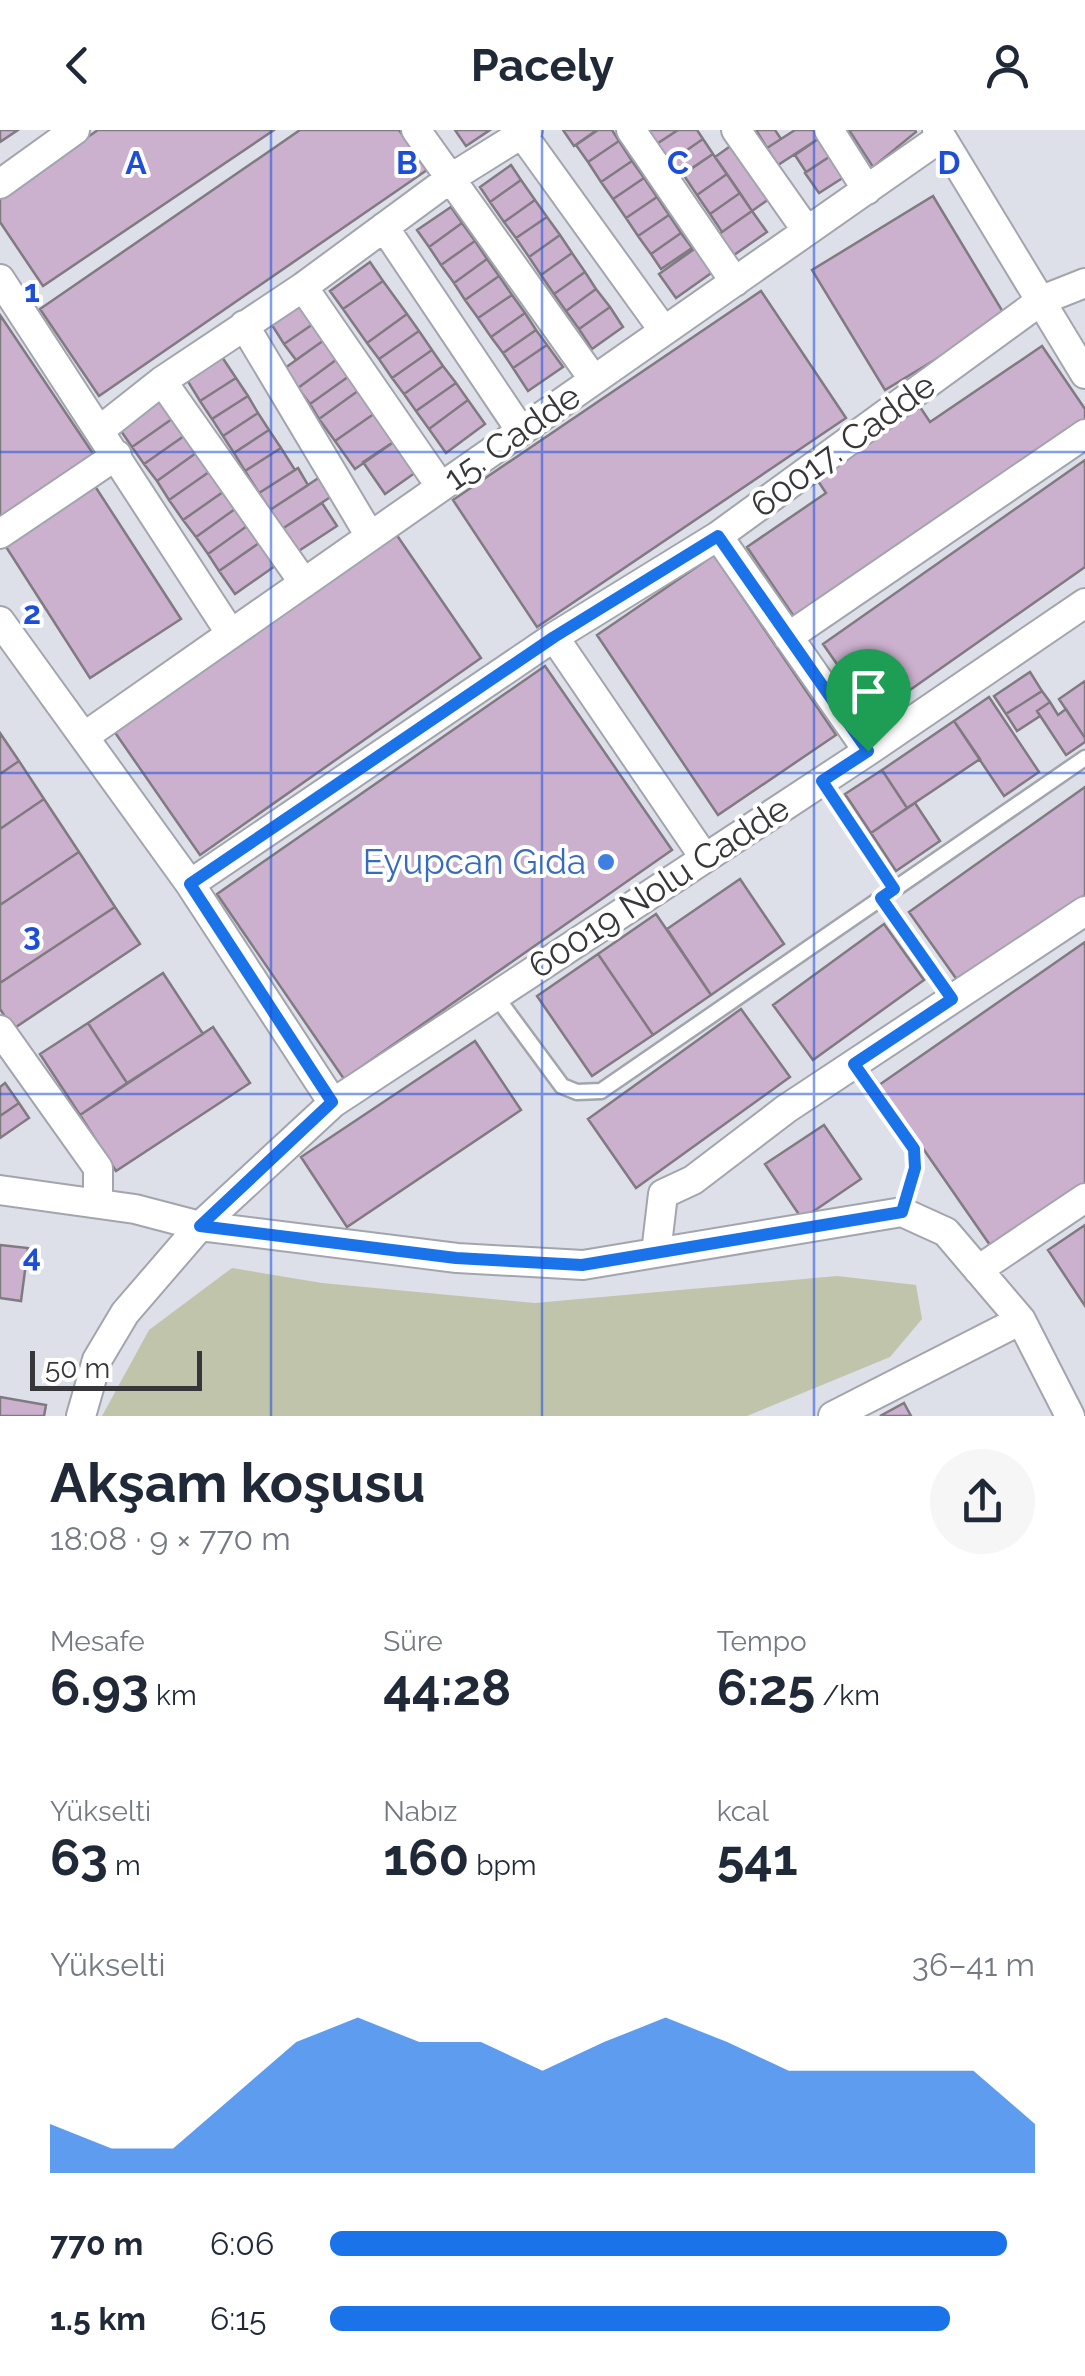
<!DOCTYPE html>
<html lang="tr">
<head>
<meta charset="utf-8">
<style>
  :root { --surface:#fff; --page:#f6f6f7; --text:#1f2937; --muted:#747a83; --accent:#1a73e8 }
  body { margin:0; font-family:Raleway,sans-serif; background:var(--page); color:var(--text); height:100vh; display:flex; flex-direction:column; font-size:38px; white-space:nowrap }
  * { box-sizing:border-box; margin:0 }
  p { font-size:32px; color:var(--muted) }
  .icon { flex:none; width:55px; height:55px; fill:none; stroke:currentColor; stroke-width:2; stroke-linecap:round; stroke-linejoin:round }
  .map { position:relative; height:1286px; overflow:hidden }
  .details { display:flex; flex-direction:column; background:var(--surface); flex:1 }
  .details>* { flex:none }
  .scale { position:absolute; left:30px; bottom:25px; width:172px; box-sizing:border-box; padding-left:10px; border:5px solid #37373b; border-top:0; font-size:28px; line-height:35px; white-space:nowrap; color:#37373b; -webkit-text-stroke:8px #fff; paint-order:stroke }
  .pin { position:absolute; display:grid; place-items:center; width:85px; height:85px; color:#fff; margin:-102px -42px; border-radius:50% 50% 50% 0; rotate:-45deg; box-shadow:0 0 10px #0007 }
  .pin .icon { rotate:45deg }
  .round { display:grid; place-items:center; flex:none; width:105px; height:105px; border-radius:52px; background:var(--page) }
  .head { display:flex; align-items:center; justify-content:space-between; height:170px; padding:0 50px }
  h1 { font-size:55px; font-weight:700; line-height:75px }
  .stats { display:grid; grid-template-columns:repeat(3,1fr); gap:15px; height:170px; padding:10px 50px }
  .stats div { display:grid; align-content:center }
  .stats b { font-size:50px; font-weight:700 }
  .stats small { font-size:28px; font-weight:400 }
  .stats p { font-size:28px }
  .chart { height:280px; padding:20px 50px }
  .chart p { display:flex; justify-content:space-between }
  .chart svg { width:100%; height:180px; margin-top:10px; fill:var(--accent); opacity:.7 }
  ul { padding:0 50px; list-style:none; font-size:32px }
  li { display:grid; grid-template-columns:160px 120px 1fr; align-items:center; height:75px }
  li i { height:25px; border-radius:12px; background:var(--accent) }
  header { display:flex; justify-content:space-between; align-items:center; height:130px; padding:0 50px; background:var(--surface); font-size:45px; font-weight:700 }
  .map>svg:first-child { display:block }
  .green { fill:#c0c4aa }
  .building { fill:#ccb1cf; stroke:#807a81; stroke-width:2.5 }
  .lines { fill:none; stroke-linecap:round; stroke-linejoin:round }
  .lane-casing { stroke:#a3a5ae; stroke-width:19 }
  .street-casing { stroke:#a3a5ae; stroke-width:32 }
  .lane { stroke:#fff; stroke-width:14 }
  .street { stroke:#fff; stroke-width:28 }
  .route-casing { stroke:#fff; stroke-width:20 }
  .route { stroke:#1a73e8; stroke-width:12 }
  .grid { fill:none; stroke:#1d4ed8; stroke-width:2.5; stroke-opacity:0.55 }
  .shop-dot { fill:#3f7fe0; stroke:#fff; stroke-width:4 }
  .labels { text-anchor:middle; stroke-width:8; stroke-linejoin:round; paint-order:stroke }
  .street-label { font-size:35px; fill:#37373b; stroke:#fff }
  .shop-label { font-size:35px; fill:#366cbe; stroke:#fff; text-anchor:end }
  .grid-label { font-size:32px; text-anchor:middle; font-weight:bold; fill:#1d4ed8; stroke:#fff; stroke-width:8; stroke-linejoin:round; paint-order:stroke }
</style>
</head>
<body>
<header><svg class="icon" aria-label="back" viewBox="0 0 24 24"><path d="M15 5l-7 7 7 7"/></svg>Pacely<svg class="icon" aria-label="person" viewBox="0 0 24 24"><circle cx="12" cy="8" r="4"/><path d="M4 21q1-7 8-7t8 7"/></svg></header>
<div class="map">
<svg width="1085" height="1286" viewBox="0 0 1085 1286">
  <rect width="100%" height="100%" fill="#dddfe9"/>
  <!-- green -->
  <path class="green" d="M 232,1138 L 322,1153 L 535,1173 L 837,1146 L 916,1155 L 922,1189 L 890,1227 L 747,1286 L 102,1286 L 149,1200 Z"/>
  <!-- building -->
  <path class="building" d="M 0,0 L 18,0 L 0,12 Z
    M 98,0 L 274,0 L 43,156 L 0,92 L 0,67 Z
    M 300,0 L 399,0 L 427,40 L 99,266 L 40,179 Z
    M 455,0 L 490,0 L 466,16 Z
    M 563,0 L 597,0 L 574,16 Z
    M 598,0 L 612,0 L 619,11 L 588,32 L 576,15 Z
    M 645,0 L 678,0 L 655,15 Z
    M 678,0 L 697,0 L 703,9 L 668,33 L 655,15 Z
    M 756,0 L 775,0 L 781,9 L 767,18 Z
    M 795,0 L 821,0 L 824,5 L 778,35 L 767,18 Z
    M 849,0 L 915,0 L 916,2 L 873,37 Z
    M 824,5 L 835,23 L 806,42 L 795,25 Z
    M 703,9 L 713,24 L 678,48 L 668,33 Z
    M 619,11 L 632,31 L 601,52 L 588,32 Z
    M 732,15 L 769,69 L 752,81 L 715,27 Z
    M 835,23 L 849,44 L 819,63 L 805,43 Z
    M 713,24 L 727,44 L 697,65 L 683,44 Z
    M 632,31 L 644,48 L 613,69 L 601,52 Z
    M 511,35 L 521,50 L 490,72 L 480,57 Z
    M 727,44 L 740,63 L 710,84 L 697,65 Z
    M 644,48 L 657,67 L 626,88 L 613,69 Z
    M 521,50 L 535,70 L 504,92 L 490,72 Z
    M 740,63 L 752,81 L 722,102 L 710,84 Z
    M 933,66 L 1006,187 L 885,260 L 812,140 Z
    M 657,67 L 669,85 L 638,106 L 626,88 Z
    M 535,70 L 547,87 L 516,108 L 504,92 Z
    M 451,77 L 462,93 L 429,117 L 417,100 Z
    M 752,81 L 767,102 L 734,125 L 719,104 Z
    M 669,85 L 681,103 L 651,124 L 638,106 Z
    M 547,87 L 560,105 L 529,127 L 516,108 Z
    M 462,93 L 475,111 L 441,135 L 429,117 Z
    M 681,103 L 692,118 L 661,139 L 651,124 Z
    M 560,105 L 572,123 L 541,145 L 529,127 Z
    M 475,111 L 487,129 L 454,153 L 441,135 Z
    M 700,115 L 717,139 L 676,168 L 659,144 Z
    M 572,123 L 585,142 L 554,164 L 541,145 Z
    M 487,129 L 499,146 L 465,170 L 454,153 Z
    M 370,132 L 383,151 L 343,179 L 330,161 Z
    M 585,142 L 596,159 L 566,181 L 554,164 Z
    M 499,146 L 512,165 L 478,188 L 465,170 Z
    M 383,151 L 407,184 L 367,213 L 343,179 Z
    M 596,159 L 610,177 L 579,199 L 566,181 Z
    M 761,161 L 846,288 L 537,497 L 453,370 Z
    M 512,165 L 525,183 L 491,207 L 478,188 Z
    M 303,173 L 316,192 L 284,214 L 272,195 Z
    M 610,177 L 623,197 L 592,219 L 579,199 Z
    M 525,183 L 536,200 L 503,223 L 491,207 Z
    M 407,184 L 419,201 L 379,229 L 367,213 Z
    M 0,185 L 98,331 L 0,397 Z
    M 316,192 L 327,208 L 296,230 L 284,214 Z
    M 536,200 L 547,215 L 513,238 L 503,223 Z
    M 419,201 L 432,220 L 392,248 L 379,229 Z
    M 327,208 L 340,227 L 298,258 L 285,238 Z
    M 547,215 L 563,237 L 528,261 L 513,238 Z
    M 1042,216 L 1085,279 L 1085,300 L 799,494 L 747,417 L 826,363 L 816,348 L 920,277 L 930,292 Z
    M 432,220 L 443,236 L 404,264 L 392,248 Z
    M 222,227 L 236,248 L 200,271 L 187,250 Z
    M 340,227 L 352,244 L 310,274 L 298,258 Z
    M 443,236 L 456,253 L 416,281 L 404,264 Z
    M 352,244 L 362,258 L 319,289 L 310,274 Z
    M 236,248 L 248,266 L 212,289 L 200,271 Z
    M 456,253 L 468,270 L 429,299 L 416,281 Z
    M 362,258 L 378,281 L 335,311 L 319,289 Z
    M 248,266 L 258,283 L 223,306 L 212,289 Z
    M 159,270 L 172,289 L 132,317 L 119,298 Z
    M 468,270 L 485,294 L 446,323 L 429,299 Z
    M 378,281 L 398,309 L 355,339 L 335,311 Z
    M 258,283 L 269,300 L 234,323 L 223,306 Z
    M 172,289 L 184,306 L 144,334 L 132,317 Z
    M 269,300 L 281,318 L 245,341 L 234,323 Z
    M 184,306 L 196,323 L 157,351 L 144,334 Z
    M 398,309 L 419,340 L 385,364 L 363,332 Z
    M 281,318 L 295,340 L 259,363 L 245,341 Z
    M 196,323 L 209,342 L 169,370 L 157,351 Z
    M 1085,330 L 1085,437 L 873,586 L 823,514 Z
    M 298,338 L 308,355 L 270,380 L 259,363 Z
    M 209,342 L 223,362 L 183,390 L 169,370 Z
    M 320,347 L 332,366 L 282,399 L 270,380 Z
    M 91,350 L 181,489 L 90,548 L 1,409 Z
    M 223,362 L 235,379 L 196,407 L 183,390 Z
    M 322,373 L 337,396 L 297,422 L 282,399 Z
    M 235,379 L 247,396 L 208,424 L 196,407 Z
    M 247,396 L 259,413 L 219,441 L 208,424 Z
    M 396,404 L 481,528 L 200,725 L 114,601 Z
    M 259,413 L 275,436 L 235,464 L 219,441 Z
    M 714,425 L 836,605 L 718,685 L 597,505 Z
    M 545,536 L 672,720 L 344,949 L 217,764 Z
    M 1030,542 L 1042,561 L 1006,584 L 994,566 Z
    M 1085,551 L 1085,608 L 1059,569 Z
    M 1042,561 L 1050,572 L 1037,581 L 1040,586 L 1017,601 L 1006,584 Z
    M 989,567 L 1039,642 L 1004,666 L 954,591 Z
    M 1050,572 L 1058,585 L 1066,579 L 1085,608 L 1085,612 L 1066,625 L 1037,581 Z
    M 954,591 L 980,629 L 907,678 L 882,640 Z
    M 0,603 L 19,631 L 0,644 Z
    M 19,631 L 44,669 L 0,699 L 0,644 Z
    M 882,640 L 907,678 L 871,703 L 845,664 Z
    M 1085,657 L 1085,765 L 960,854 L 909,782 Z
    M 44,669 L 79,722 L 0,775 L 0,699 Z
    M 915,673 L 940,711 L 896,741 L 871,703 Z
    M 79,722 L 115,777 L 0,853 L 0,775 Z
    M 740,749 L 784,814 L 711,865 L 667,799 Z
    M 115,777 L 140,814 L 13,899 L 0,879 L 0,853 Z
    M 656,784 L 711,865 L 653,905 L 598,824 Z
    M 884,794 L 924,850 L 813,930 L 773,875 Z
    M 1085,812 L 1085,1053 L 992,1118 L 879,955 Z
    M 598,824 L 653,905 L 592,946 L 537,866 Z
    M 163,843 L 203,904 L 127,953 L 88,893 Z
    M 741,879 L 790,947 L 636,1058 L 588,989 Z
    M 88,893 L 127,953 L 80,985 L 40,924 Z
    M 213,897 L 250,953 L 116,1041 L 80,985 Z
    M 475,911 L 521,980 L 347,1097 L 301,1027 Z
    M 5,953 L 19,973 L 0,986 L 0,957 Z
    M 19,973 L 29,988 L 0,1008 L 0,986 Z
    M 824,995 L 861,1049 L 802,1089 L 765,1034 Z
    M 1085,1095 L 1085,1176 L 1048,1120 Z
    M 0,1115 L 28,1118 L 21,1171 L 0,1168 Z
    M 0,1267 L 46,1275 L 44,1286 L 0,1286 Z
    M 904,1273 L 911,1286 L 880,1286 Z"/>
  <g class="lines">
    <!-- lane casing -->
    <g class="lane-casing">
      <path id="lane" d="M 822,651 L 894,759
        M 881,768 L 952,869
        M 495,865 L 562,956 L 577,962 L 601,961 L 1085,628
        M 855,934 L 914,1019 L 915,1038 L 902,1082"/>
    </g>
    <!-- street casing -->
    <g class="street-casing">
      <path id="street" d="M 416,0 L 594,250
        M 631,0 L 735,152
        M 736,0 L 807,101
        M 829,0 L 867,60
        M 937,0 L 1085,244
        M 522,4 L 664,201
        M 0,54 L 75,0
        M 384,97 L 521,301
        M 0,149 L 231,504
        M 303,157 L 441,357
        M 244,195 L 370,406
        M 162,251 L 304,453
        M 100,300 L 162,251 L 303,157 L 451,48 L 528,0
        M 0,404 L 117,325
        M 718,406 L 868,621
        M 0,491 L 190,754 L 333,973
        M 554,507 L 704,727
        M 788,507 L 1085,304
        M 85,606 L 940,8
        M 190,754 L 554,507 L 718,406 L 1042,170 L 1085,153
        M 0,900 L 98,1038 L 98,1073
        M 0,1060 L 135,1079 L 200,1096 L 457,1128 L 583,1135 L 902,1082 L 946,1102 L 1021,1190 L 1070,1286
        M 656,1123 L 663,1064 L 693,1050 L 786,979 L 1085,781
        M 978,1140 L 1085,1068
        M 81,1286 L 97,1230 L 125,1183 L 200,1096 L 333,973 L 868,621 L 1085,473
        M 833,1286 L 1021,1190"/>
    </g>
    <!-- lane -->
    <use href="#lane" class="lane"/>
    <!-- street -->
    <use href="#street" class="street"/>
  </g>
  <g class="lines">
    <!-- route casing -->
    <g class="route-casing">
      <path id="route" d="M 718,406 L 868,621 L 822,651 L 894,759 L 881,768 L 952,869 L 854,934 L 914,1019 L 915,1038 L 902,1082 L 582,1135 L 456,1128 L 200,1096 L 332,972 L 190,754 L 554,507 Z"/>
    </g>
    <!-- route -->
    <use href="#route" class="route"/>
  </g>
  <!-- grid -->
  <path class="grid" d="M 271,0 L 271,1286M 542,0 L 542,1286M 814,0 L 814,1286M 0,322 L 1085,322M 0,643 L 1085,643M 0,964 L 1085,964"/>
  <!-- markers -->
  <circle class="shop-dot" cx="606" cy="732" r="10"/>
  <g class="labels">
    <!-- street labels -->
    <g class="street-label">
      <text transform="translate(512 307) rotate(-35)" y="12">15. Cadde</text>
      <text transform="translate(843 315) rotate(-36)" y="12">60017. Cadde</text>
      <text transform="translate(659 757) rotate(-33)" y="12">60019 Nolu Cadde</text>
    </g>
    <!-- shop labels -->
    <g class="shop-label">
      <text x="586" y="744">Eyupcan Gıda</text>
    </g>
  </g>
  <g class="grid-label">
    <text x="136" y="44">A</text>
    <text x="407" y="44">B</text>
    <text x="678" y="44">C</text>
    <text x="949" y="44">D</text>
    <text x="32" y="172">1</text>
    <text x="32" y="494">2</text>
    <text x="32" y="815">3</text>
    <text x="32" y="1137">4</text>
  </g>
</svg>
<div class="scale">50 m</div>
<div class="pin" style="left:868px;top:621px;background:#1e9e55"><svg class="icon" aria-label="arrive" viewBox="0 0 24 24"><path d="M6 21V4h12l-3 4 3 4H6"/></svg></div>
</div>
<section class="details">
<div class="head"><div><h1>Akşam koşusu</h1><p>18:08 · 9 × 770 m</p></div><a class="round"><svg class="icon" aria-label="share" viewBox="0 0 24 24"><path d="M12 15V3M7 8l5-5 5 5M5 13v7h14v-7"/></svg></a></div>
<div class="stats">
<div><p>Mesafe</p><b>6.93<small> km</small></b></div>
<div><p>Süre</p><b>44:28</b></div>
<div><p>Tempo</p><b>6:25<small> /km</small></b></div>
</div>
<div class="stats">
<div><p>Yükselti</p><b>63<small> m</small></b></div>
<div><p>Nabız</p><b>160<small> bpm</small></b></div>
<div><p>kcal</p><b>541</b></div>
</div>
<div class="chart"><p><span>Yükselti</span>36–41 m</p>
<svg viewBox="0 0 160 44" preserveAspectRatio="none"><path d="M0 44V32L10 38L20 38L30 25L40 12L50 6L60 12L70 12L80 19L90 12L100 6L110 12L120 19L130 19L140 19L150 19L160 32V44z"/></svg>
</div>
<ul>
<li><b>770 m</b>6:06<i style="width:96%"></i></li>
<li><b>1.5 km</b>6:15<i style="width:88%"></i></li>
</ul>
</section>
</body>
</html>
